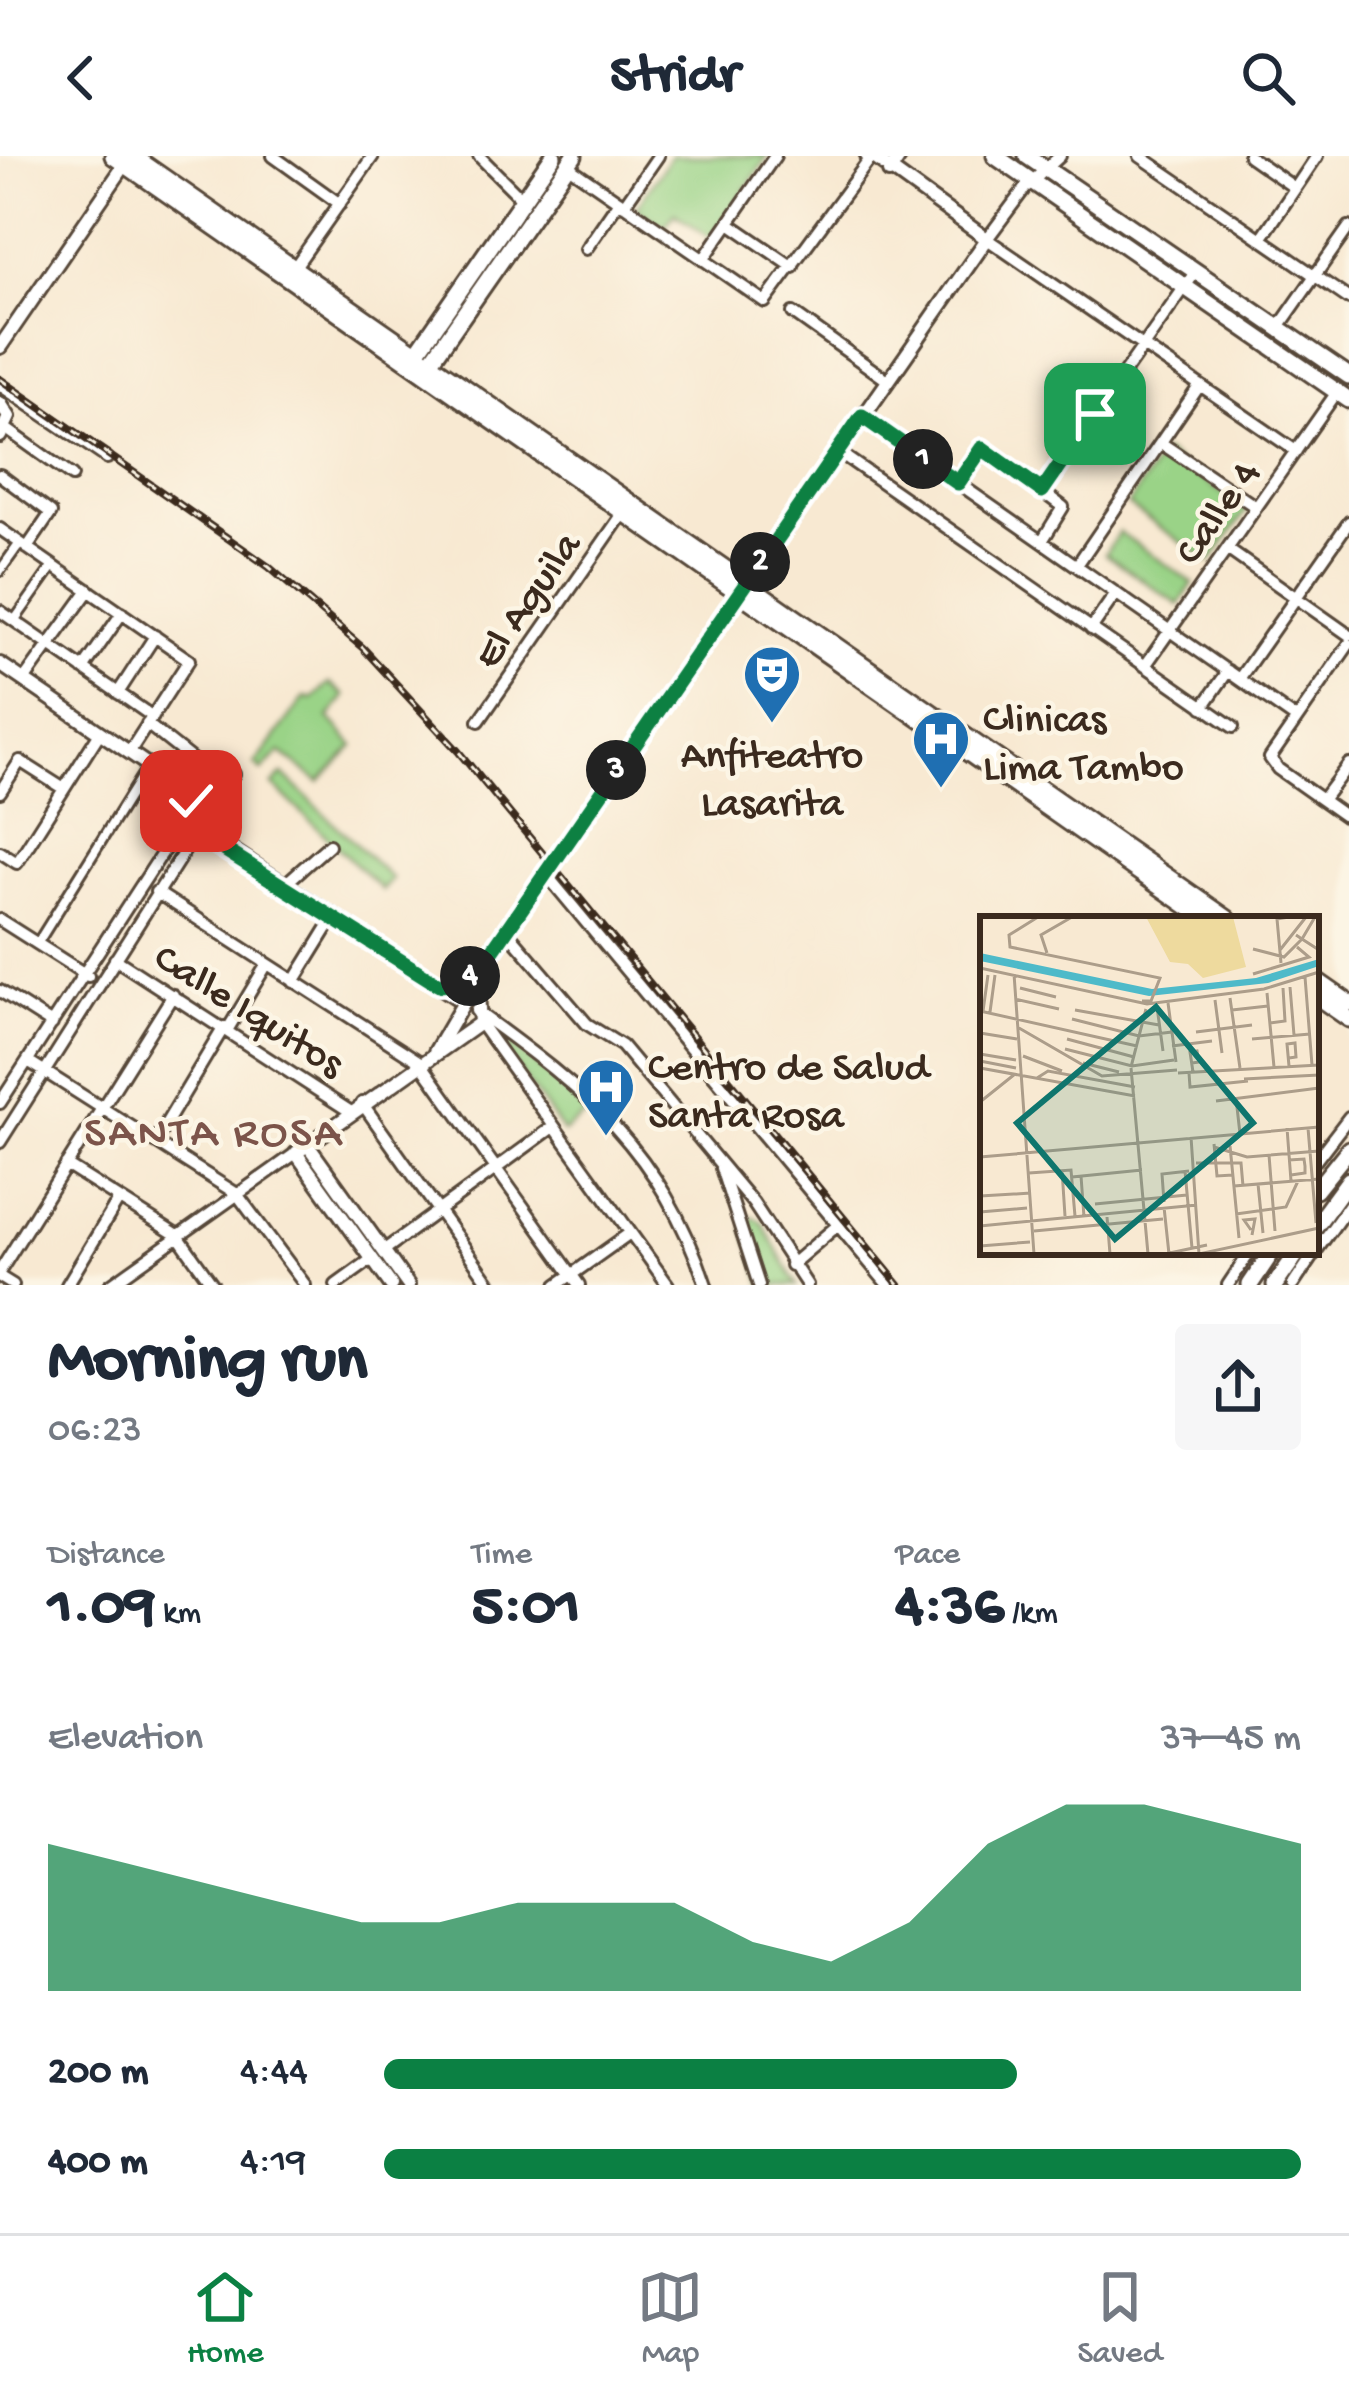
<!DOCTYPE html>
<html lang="en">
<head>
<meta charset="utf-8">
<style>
  :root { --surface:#fff; --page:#f6f6f7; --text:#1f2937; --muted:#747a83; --line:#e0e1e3; --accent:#0b8043 }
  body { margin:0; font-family:"Gochi Hand",sans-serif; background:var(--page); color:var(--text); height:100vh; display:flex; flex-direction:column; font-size:45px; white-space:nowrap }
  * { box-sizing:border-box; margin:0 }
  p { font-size:39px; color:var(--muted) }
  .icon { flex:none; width:66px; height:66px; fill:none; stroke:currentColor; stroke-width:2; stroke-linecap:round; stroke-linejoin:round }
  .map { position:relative; height:1129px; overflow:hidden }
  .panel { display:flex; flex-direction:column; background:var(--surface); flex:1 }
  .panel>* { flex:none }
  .pin { position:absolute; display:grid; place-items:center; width:102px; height:102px; color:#fff; margin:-51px; border-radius:24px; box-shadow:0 6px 18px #0006 }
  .km { position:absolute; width:60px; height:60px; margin:-30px; border-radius:50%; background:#222; color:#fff; font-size:33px; line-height:60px; text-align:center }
  .round { display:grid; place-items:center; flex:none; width:126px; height:126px; border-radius:12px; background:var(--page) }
  .head { display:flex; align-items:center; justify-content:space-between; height:204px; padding:0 48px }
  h1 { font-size:66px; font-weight:700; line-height:90px }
  .stats { display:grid; grid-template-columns:repeat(3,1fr); gap:18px; height:204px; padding:12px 48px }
  .stats div { display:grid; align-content:center }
  .stats b { font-size:60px; font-weight:700 }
  .stats small { font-size:33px; font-weight:400 }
  .stats p { font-size:33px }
  .chart { height:336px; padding:24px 48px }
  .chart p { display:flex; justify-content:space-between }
  .chart svg { width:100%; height:216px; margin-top:12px; fill:var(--accent); opacity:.7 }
  ul { padding:0 48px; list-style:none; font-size:39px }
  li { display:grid; grid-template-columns:192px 144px 1fr; align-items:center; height:90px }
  li i { height:30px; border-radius:15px; background:var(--accent) }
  header { display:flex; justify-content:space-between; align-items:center; height:156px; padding:0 48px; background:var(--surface); font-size:54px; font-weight:700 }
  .dock { display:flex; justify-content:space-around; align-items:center; height:168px; border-top:3px solid var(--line); background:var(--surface); font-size:33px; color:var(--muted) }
  .dock a { display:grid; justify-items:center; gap:6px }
  .dock .selected { color:var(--accent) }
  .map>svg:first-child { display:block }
  .green { fill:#9ad387; stroke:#6a7e52; stroke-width:3 }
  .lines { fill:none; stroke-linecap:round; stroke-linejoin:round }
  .pedestrian-casing { stroke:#574739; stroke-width:14 }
  .minor-casing { stroke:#574739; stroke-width:16 }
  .tertiary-casing { stroke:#574739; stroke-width:18 }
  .secondary-casing { stroke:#574739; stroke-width:21 }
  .pedestrian { stroke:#fff; stroke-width:8 }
  .minor { stroke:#fff; stroke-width:10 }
  .tertiary { stroke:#fff; stroke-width:12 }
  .secondary { stroke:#fff; stroke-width:15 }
  .rail-casing { stroke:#3b2a1e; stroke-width:8 }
  .rail { stroke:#fcf5e5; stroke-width:3; stroke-dasharray:9; stroke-linecap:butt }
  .route-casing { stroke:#fff; stroke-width:24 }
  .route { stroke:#0b8043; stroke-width:15 }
  .labels { text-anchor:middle; stroke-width:9; stroke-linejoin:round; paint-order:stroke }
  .street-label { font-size:42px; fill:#3b2a1e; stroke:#fcf5e5 }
  .poi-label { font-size:42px; fill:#3b2a1e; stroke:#fcf5e5; text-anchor:start }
  .neighbourhood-label { font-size:45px; letter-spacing:3px; fill:#7c544a; stroke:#fcf5e5 }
  .inset-road { fill:none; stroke:#ac9d8a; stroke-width:3 }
  .view { fill:#0f766e; fill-opacity:0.15; stroke:#0f766e; stroke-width:6 }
  .inset-edge { fill:none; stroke:#3b2a1e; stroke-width:6 }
</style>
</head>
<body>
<header><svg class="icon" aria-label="back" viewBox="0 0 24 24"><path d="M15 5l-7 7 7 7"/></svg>Stridr<svg class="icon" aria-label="search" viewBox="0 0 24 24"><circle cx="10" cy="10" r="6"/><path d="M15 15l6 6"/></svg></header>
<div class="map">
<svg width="1349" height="1129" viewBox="0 0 1349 1129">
  <rect width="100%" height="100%" fill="#fcf5e5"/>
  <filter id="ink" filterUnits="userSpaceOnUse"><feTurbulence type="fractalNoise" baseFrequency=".00833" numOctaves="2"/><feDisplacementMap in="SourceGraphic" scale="24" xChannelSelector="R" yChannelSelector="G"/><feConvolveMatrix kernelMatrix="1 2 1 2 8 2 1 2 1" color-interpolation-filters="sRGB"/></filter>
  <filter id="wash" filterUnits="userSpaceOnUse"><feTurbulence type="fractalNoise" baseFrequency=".004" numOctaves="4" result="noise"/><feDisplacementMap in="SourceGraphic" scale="48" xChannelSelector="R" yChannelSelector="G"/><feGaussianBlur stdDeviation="2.7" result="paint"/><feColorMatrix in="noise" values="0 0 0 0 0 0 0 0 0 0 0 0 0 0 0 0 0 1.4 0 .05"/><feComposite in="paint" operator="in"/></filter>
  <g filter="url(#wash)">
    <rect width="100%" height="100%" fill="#f8e9d2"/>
    <!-- green -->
    <path class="green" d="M 671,0 L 768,0 L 712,83 L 675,57 L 664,71 L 636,52 Z
      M 1163,296 L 1247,354 L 1210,406 L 1128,349 Z
      M 1119,376 L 1193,427 L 1179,449 L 1105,398 Z
      M 330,527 L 345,540 L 329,562 L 354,590 L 319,626 L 280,596 L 262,615 L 255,609 L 305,541 L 312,543 Z
      M 283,618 L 392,723 L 382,734 L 273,629 Z
      M 505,884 L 593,953 L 563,976 L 499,887 Z
      M 753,1061 L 762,1066 L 797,1129 L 763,1129 L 744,1071 Z"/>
  </g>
  <g filter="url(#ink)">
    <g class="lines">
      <!-- pedestrian casing -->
      <g class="pedestrian-casing">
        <path id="pedestrian" d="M 0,415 L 20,387
          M 14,465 L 53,410
          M 37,788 L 148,610"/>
      </g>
      <!-- minor casing -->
      <g class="minor-casing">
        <path id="minor" d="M 273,0 L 340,48
          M 479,0 L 523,44
          M 1060,0 L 1025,32 L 987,83 L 1296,295
          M 1140,0 L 1349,143
          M 1249,0 L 1295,32
          M 568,10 L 765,146 L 870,3 L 866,0
          M 624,49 L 658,0
          M 729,67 L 793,111
          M 1261,83 L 1317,0
          M 586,93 L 619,45
          M 703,104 L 775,0
          M 292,115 L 373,0
          M 793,157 L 887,224
          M 1279,171 L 1349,71
          M 0,229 L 107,302
          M 862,260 L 1296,563
          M 5,272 L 72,320
          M 1161,287 L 1256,351
          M 837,295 L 1233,571
          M 0,319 L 51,357 L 27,392
          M 959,327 L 984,292 L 1063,351 L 1042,385
          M 1041,335 L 1196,115
          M 0,373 L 189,504 L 130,595
          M 1227,393 L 1349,479
          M 1077,409 L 1200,229
          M 0,455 L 153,561
          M 1091,473 L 1116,437
          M 1349,488 L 1270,602 L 1278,613 L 1349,663
          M 1145,510 L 1337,236
          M 83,513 L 122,457
          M 1239,523 L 1349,366
          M 24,524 L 89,434
          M 118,537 L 155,480
          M 1203,551 L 1228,515
          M 479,565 L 624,356
          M 147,568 L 195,606 L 234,618
          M 0,636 L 20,605 L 64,633
          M 1322,644 L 1349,608
          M 0,696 L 17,707 L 99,578
          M 545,717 L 888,1129
          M 284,729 L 329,689
          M 156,736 L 420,906 L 579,1129
          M 0,764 L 88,820
          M 506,774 L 587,868 L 622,890 L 753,1047 L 807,1129
          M 115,803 L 351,956
          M 294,826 L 334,761
          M 0,835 L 52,868
          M 476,855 C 588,936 660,994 706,1129
          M 480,867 L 668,1129
          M 228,873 L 267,808
          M 28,905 L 237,1038 L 305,1129
          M 0,947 L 183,665
          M 362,947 L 491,1129
          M 0,986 L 199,672
          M 155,986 L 224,871
          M 1316,1004 L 1349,961
          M 66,1009 L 178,1080 L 213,1129
          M 721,1012 L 759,1129
          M 383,1095 L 553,971
          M 1316,1095 L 1349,1049
          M 791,1109 L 838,1069
          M 0,1115 L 173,839
          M 0,1121 L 13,1129
          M 67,1129 L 119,1043
          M 110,1129 L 296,997
          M 336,1129 L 372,1103
          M 557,1129 L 630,1077
          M 1228,1129 L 1250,1096
          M 1293,1129 L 1315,1096"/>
      </g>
      <!-- tertiary casing -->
      <g class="tertiary-casing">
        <path id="tertiary" d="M 889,16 L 900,0
          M 0,191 L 128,4
          M 0,247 L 9,261 L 0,280
          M 0,508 L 180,631 L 191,645
          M 191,645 L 182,655 L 187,670 L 199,672 L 463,846
          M 191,645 L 210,654 L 209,665 L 199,672
          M 435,896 L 506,774 L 987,83 L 872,0
          M 307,988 L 408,1129
          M 391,1129 L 296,997 L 480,867 L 477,823"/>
      </g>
      <!-- secondary casing -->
      <g class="secondary-casing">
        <path id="secondary" d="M 113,0 L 1206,763
          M 133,0 L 1228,763
          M 995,0 L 1349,244
          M 1027,0 L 1349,220
          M 411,205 L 553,0
          M 425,214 L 574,0
          M 1316,824 L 1349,847
          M 1316,840 L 1349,863
          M 1316,1034 L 1349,993
          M 1316,1069 L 1349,1024
          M 1250,1129 L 1272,1096
          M 1275,1129 L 1298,1096"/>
      </g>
      <!-- pedestrian -->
      <use href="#pedestrian" class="pedestrian"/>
      <!-- minor -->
      <use href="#minor" class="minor"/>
      <!-- tertiary -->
      <use href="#tertiary" class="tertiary"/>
      <!-- secondary -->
      <use href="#secondary" class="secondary"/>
      <!-- rail casing -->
      <g class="rail-casing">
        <path id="rail" d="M 0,223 L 269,411 L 363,492 L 458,595 L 899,1129"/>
      </g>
      <!-- rail -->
      <use href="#rail" class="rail"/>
    </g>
  </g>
  <g class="lines" filter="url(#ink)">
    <!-- route casing -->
    <g class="route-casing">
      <path id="route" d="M 191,645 L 182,655 L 187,670 L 439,829 L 462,827 L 490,798 L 862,260 L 958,327 L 982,292 L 1042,335 L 1095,258"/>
    </g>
    <!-- route -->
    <use href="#route" class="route"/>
  </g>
  <!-- icons -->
  <defs>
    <g id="theatre-pin" transform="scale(3)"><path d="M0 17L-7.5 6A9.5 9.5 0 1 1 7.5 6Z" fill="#1f6fb2" stroke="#fcf5e5"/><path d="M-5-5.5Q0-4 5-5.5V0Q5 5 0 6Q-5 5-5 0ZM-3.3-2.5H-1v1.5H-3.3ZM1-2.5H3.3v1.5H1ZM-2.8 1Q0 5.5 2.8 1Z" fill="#fff"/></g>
    <g id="hospital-pin" transform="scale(3)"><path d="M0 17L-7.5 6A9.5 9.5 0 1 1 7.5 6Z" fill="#1f6fb2" stroke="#fcf5e5"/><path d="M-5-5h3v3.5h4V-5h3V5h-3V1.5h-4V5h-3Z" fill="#fff"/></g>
  </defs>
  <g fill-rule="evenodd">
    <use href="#theatre-pin" x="772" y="518"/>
    <use href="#hospital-pin" x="941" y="583"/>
    <use href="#hospital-pin" x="606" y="931"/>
  </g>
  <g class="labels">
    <!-- street labels -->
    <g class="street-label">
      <text transform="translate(1214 354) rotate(-55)" y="15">Calle 4</text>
      <text transform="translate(524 442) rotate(-55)" y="15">El Aguila</text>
      <text transform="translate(251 851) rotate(32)" y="15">Calle Iquitos</text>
    </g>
    <!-- poi labels -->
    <g class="poi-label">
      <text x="983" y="574">Clinicas<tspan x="983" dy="48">Lima Tambo</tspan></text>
      <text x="772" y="610" text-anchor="middle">Anfiteatro<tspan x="772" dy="48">Lasarita</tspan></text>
      <text x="648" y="922">Centro de Salud<tspan x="648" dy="48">Santa Rosa</tspan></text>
    </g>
    <!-- neighbourhood labels -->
    <g class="neighbourhood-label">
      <text x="214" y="988">SANTA ROSA</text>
    </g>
  </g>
  <!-- overview -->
  <g transform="translate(980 760)">
    <rect width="339" height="339" fill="#f8e9d2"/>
    <path d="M 166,1 L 253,1 L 266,51 L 223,62 L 208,48 L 190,46 Z" fill="#eeda9e"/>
    <path d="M 0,37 L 172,73 L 276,62 L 339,43 L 339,50 L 288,67 L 169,80 L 0,45 Z" fill="#4ebac9"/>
    <path class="inset-road" d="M 58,1 L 29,19 L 30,31 L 180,62 L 171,85 L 162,85M 335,1 L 322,23 L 339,34M 273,33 L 304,41 L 322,23 L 316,19M 300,34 L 326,1M 67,37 L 61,19 L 92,1M 301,47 L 297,3 L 309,1M 0,52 L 167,88 L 284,73 L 339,56M 34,58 L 54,338M 273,58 L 329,41 L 317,31M 325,61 L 332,149M 310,71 L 314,119M 40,72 L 76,81M 287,77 L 294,151M 250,82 L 260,152M 35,83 L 79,93M 235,84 L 242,137M 188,87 L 196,146M 177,91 L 183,135M 95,94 L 179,109M 252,94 L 288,90M 0,95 L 157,130M 3,95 L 8,59M 10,96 L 15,59M 92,103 L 159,120 L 192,116M 290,107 L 305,105 L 303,72M 39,112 L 122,160 L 197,154M 216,116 L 272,109M 0,117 L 37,123M 87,123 L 154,141M 272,123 L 330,118M 192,130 L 232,125M 85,133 L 152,150 L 194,144M 0,138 L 36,144M 43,140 L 82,155M 309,142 L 316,141 L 315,127 L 307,128 L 309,150M 0,145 L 36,152M 103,147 L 139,156M 212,147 L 219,146 L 217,135 L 210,136 L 213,156M 151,151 L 166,93M 0,152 L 155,180M 151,152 L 168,338M 198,157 L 339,149M 209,157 L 210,171 L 268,165M 57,162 L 68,155 L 155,171M 264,163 L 339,159M 256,182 L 260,218M 236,185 L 339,172M 0,186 L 35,158M 307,212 L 311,265M 328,212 L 336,307M 211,221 L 219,338 L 339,312M 234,228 L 237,260 L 253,259M 250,230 L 259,322M 234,231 L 267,241 L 339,235M 289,239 L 295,315M 0,241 L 339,211M 309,244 L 324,243 L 325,250 L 325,257 L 311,259M 216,247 L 261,247 L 263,270M 82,254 L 85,300M 205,255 L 212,332M 49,257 L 91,254 L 95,300M 101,260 L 104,301M 92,261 L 162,254M 278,268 L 283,317M 254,270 L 339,263M 0,280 L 51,277M 184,286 L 182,258 L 209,255M 115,288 L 207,279M 184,291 L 189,338M 0,296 L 47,292M 256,298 L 306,291 L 318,265M 127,301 L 130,338M 0,310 L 217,289M 271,314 L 264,304 L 275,303 L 272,319M 54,315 L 183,303M 0,330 L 50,326M 185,338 L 227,329"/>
    <path class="view" d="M 176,91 L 273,207 L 135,323 L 37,207 Z"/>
    <rect width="339" height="339" class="inset-edge"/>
  </g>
</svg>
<div class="pin" style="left:1095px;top:258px;background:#1e9e55"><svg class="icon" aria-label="arrive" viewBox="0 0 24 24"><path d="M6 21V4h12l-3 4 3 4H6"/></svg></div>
<div class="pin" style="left:191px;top:645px;background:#d93025"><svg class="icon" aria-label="check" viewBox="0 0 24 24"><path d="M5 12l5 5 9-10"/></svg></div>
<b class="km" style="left:923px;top:303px">1</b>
<b class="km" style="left:760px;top:406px">2</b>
<b class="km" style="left:616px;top:614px">3</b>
<b class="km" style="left:470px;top:820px">4</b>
</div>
<section class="panel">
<div class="head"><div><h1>Morning run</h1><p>06:23</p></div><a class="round"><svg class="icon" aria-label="share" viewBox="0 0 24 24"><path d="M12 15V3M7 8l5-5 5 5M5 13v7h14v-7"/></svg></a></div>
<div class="stats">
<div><p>Distance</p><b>1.09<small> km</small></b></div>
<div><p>Time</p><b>5:01</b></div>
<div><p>Pace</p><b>4:36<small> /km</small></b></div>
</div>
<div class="chart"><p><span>Elevation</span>37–45 m</p>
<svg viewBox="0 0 160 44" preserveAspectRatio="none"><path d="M0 44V14L10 18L20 22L30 26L40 30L50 30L60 26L70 26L80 26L90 34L100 38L110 30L120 14L130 6L140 6L150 10L160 14V44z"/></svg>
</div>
<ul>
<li><b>200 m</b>4:44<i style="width:69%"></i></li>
<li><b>400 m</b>4:19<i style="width:100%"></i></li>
</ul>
</section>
<nav class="dock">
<a class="selected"><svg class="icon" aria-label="home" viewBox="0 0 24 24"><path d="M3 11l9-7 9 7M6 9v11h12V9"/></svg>Home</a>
<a><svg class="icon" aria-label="map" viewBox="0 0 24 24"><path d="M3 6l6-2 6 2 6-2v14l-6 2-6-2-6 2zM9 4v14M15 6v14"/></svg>Map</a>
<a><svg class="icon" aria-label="saved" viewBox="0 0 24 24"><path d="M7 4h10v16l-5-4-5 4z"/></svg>Saved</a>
</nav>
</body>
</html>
